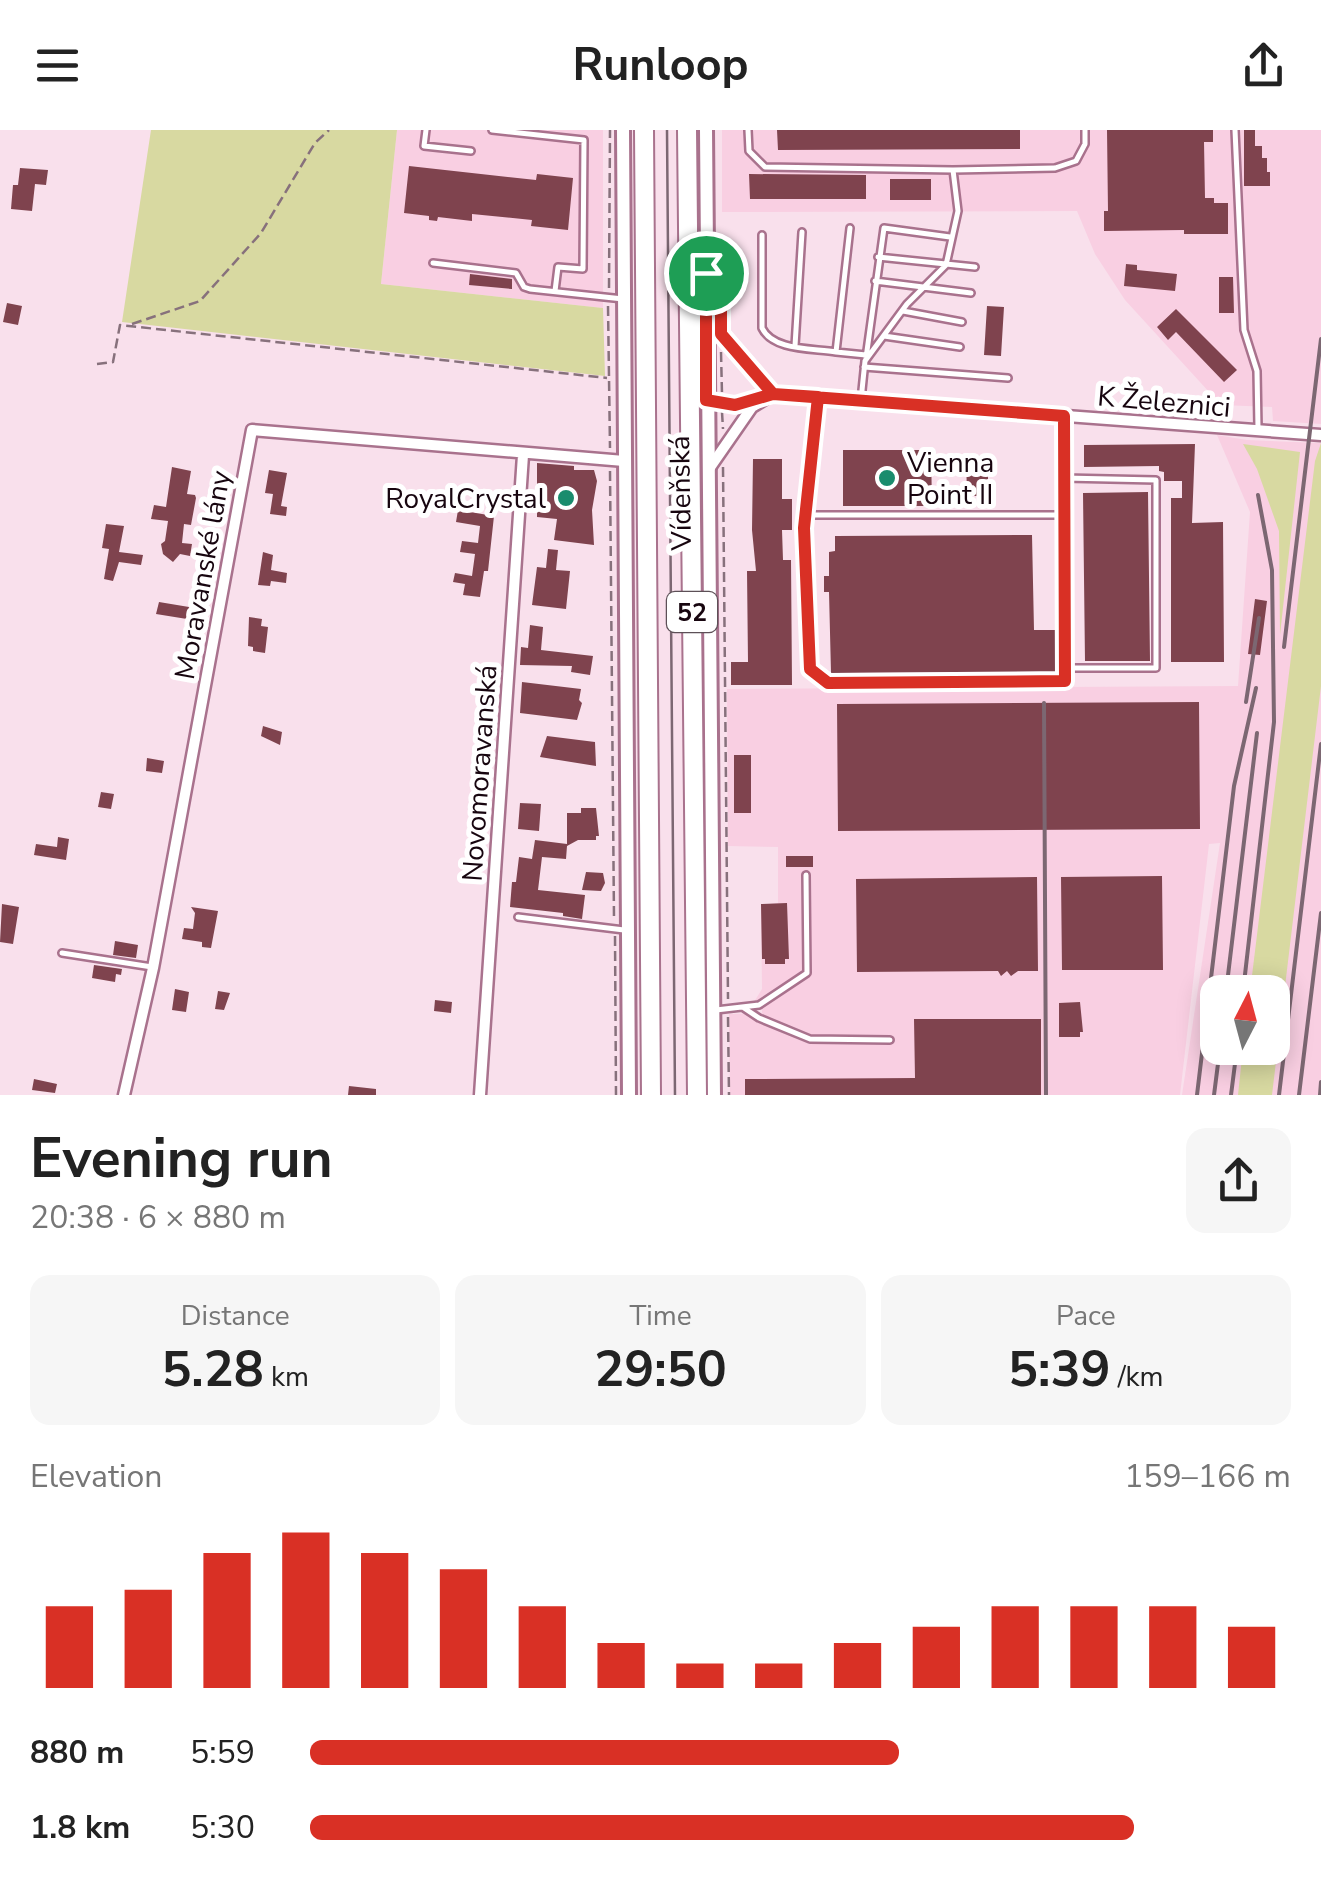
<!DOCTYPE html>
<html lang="en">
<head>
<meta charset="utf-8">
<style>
  :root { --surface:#fff; --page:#f6f6f6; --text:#222; --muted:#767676; --accent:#d93025 }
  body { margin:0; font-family:"Nunito Sans",sans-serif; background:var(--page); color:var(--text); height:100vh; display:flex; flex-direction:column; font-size:38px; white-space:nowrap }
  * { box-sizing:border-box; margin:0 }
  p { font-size:32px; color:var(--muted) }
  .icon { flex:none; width:55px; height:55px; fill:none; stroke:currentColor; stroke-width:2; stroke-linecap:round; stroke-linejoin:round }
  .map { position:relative; height:965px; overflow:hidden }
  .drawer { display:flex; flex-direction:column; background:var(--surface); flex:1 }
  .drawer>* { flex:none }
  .needle { width:65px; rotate:6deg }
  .controls { position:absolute; left:1200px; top:845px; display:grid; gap:20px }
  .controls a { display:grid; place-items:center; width:90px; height:90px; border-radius:20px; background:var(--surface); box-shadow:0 5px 25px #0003; font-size:50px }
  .pin { position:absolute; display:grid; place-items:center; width:85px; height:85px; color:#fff; margin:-42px; border:5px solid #fff; border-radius:50%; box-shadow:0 2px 10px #0007 }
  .round { display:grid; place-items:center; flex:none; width:105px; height:105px; border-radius:20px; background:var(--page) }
  .summary { display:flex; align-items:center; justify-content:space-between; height:170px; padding:0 30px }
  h1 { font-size:55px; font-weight:700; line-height:75px }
  .metrics { display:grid; grid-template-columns:repeat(3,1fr); gap:15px; height:170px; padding:10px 30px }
  .metrics div { display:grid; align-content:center; border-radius:20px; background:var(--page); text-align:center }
  .metrics b { font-size:50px; font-weight:700 }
  .metrics small { font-size:28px; font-weight:400 }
  .metrics p { font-size:28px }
  .chart { height:280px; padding:20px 30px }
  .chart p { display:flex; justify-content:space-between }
  .chart svg { width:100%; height:180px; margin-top:10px; stroke:var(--accent); stroke-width:6 }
  ul { padding:0 30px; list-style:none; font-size:32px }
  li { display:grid; grid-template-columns:160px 120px 1fr; align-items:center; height:75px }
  li i { height:25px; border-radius:12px; background:var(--accent) }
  header { display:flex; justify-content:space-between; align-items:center; height:130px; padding:0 30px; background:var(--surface); font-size:45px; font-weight:700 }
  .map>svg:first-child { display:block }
  .built { fill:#f9cfe2; fill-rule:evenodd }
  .green { fill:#d8d9a1 }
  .building { fill:#7f434e }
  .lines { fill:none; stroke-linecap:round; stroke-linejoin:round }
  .service-casing { stroke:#a9728d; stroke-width:10 }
  .minor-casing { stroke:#a9728d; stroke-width:15 }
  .tertiary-casing { stroke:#a9728d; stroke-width:18 }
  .trunk-casing { stroke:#a9728d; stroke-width:22 }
  .path { stroke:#87717c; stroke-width:2.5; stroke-dasharray:10 5; stroke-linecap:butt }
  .service { stroke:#fff; stroke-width:5 }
  .minor { stroke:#fff; stroke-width:10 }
  .tertiary { stroke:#fff; stroke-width:12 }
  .trunk { stroke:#fff; stroke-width:18 }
  .tram { stroke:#7c6772; stroke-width:2.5 }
  .rail { stroke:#7c6772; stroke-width:4 }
  .route-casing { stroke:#fff; stroke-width:20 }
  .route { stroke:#d93025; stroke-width:12 }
  .poi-dot { fill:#1a8c6d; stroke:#fff; stroke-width:4 }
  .labels { text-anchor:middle; stroke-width:10; stroke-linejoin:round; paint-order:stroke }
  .shield { fill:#fff; stroke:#5d5057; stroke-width:2.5 }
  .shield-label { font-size:25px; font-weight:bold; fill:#17050f }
  .street-label { font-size:28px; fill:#17050f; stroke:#fff }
  .poi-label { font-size:28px; fill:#17050f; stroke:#fff; text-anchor:start }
</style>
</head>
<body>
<header><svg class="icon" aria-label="menu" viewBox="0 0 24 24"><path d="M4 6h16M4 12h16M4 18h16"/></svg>Runloop<svg class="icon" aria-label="share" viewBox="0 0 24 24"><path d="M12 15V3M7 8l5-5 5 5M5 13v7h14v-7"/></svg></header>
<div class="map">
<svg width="1321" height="965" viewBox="0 0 1321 965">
  <rect width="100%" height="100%" fill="#f9e0ec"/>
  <!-- built -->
  <path class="built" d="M 397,0 L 603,0 L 603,178 L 381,154 Z
    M 722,0 L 1321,0 L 1321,294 L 1273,291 L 1272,277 L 1221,275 L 1125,170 L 1095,124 L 1077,81 L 722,82 Z
    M 1217,305 L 1247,310 L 1321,313 L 1321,965 L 1182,965 L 1220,713 L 1209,714 L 1180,965 L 730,965 L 729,884 L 762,883 L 762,878 L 754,872 L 762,859 L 761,775 L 778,773 L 778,717 L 728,716 L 727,559 L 1238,556 L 1250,382 ZM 1218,862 L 1272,862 L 1272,918 L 1218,918 Z"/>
  <!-- green -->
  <path class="green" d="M 151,0 L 397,0 L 381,154 L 603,178 L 605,246 L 122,192 Z
    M 1321,313 L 1321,556 L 1272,965 L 1238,965 L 1243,918 L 1272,918 L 1272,862 L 1250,862 L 1315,331 Z
    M 1243,314 L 1300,322 L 1280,505 L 1279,401 L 1257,339 Z"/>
  <!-- building -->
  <path class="building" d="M 777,0 L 1020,0 L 1020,19 L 778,20 Z
    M 1107,0 L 1213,0 L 1213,12 L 1204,12 L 1205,68 L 1214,68 L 1214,73 L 1228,73 L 1228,104 L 1184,104 L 1184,100 L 1104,101 L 1104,81 L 1108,81 Z
    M 1244,0 L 1255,0 L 1255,16 L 1262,16 L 1262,28 L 1267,28 L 1267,42 L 1270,42 L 1270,56 L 1244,56 Z
    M 409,36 L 536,50 L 537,44 L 573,48 L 568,100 L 531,96 L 532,90 L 472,84 L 472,91 L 438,87 L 437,91 L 429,90 L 429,86 L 404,83 Z
    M 20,38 L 48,40 L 46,55 L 35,54 L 32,81 L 11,79 L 13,55 L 18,55 Z
    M 749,44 L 866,45 L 866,69 L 750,69 Z
    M 890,49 L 931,49 L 931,70 L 890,70 Z
    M 1126,134 L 1137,135 L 1137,140 L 1177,144 L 1175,161 L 1124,156 Z
    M 470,144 L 512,149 L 512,159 L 469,155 Z
    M 1219,147 L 1233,147 L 1234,183 L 1219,183 Z
    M 7,173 L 22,176 L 18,195 L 3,192 Z
    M 987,176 L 1004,177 L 1001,226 L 984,225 Z
    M 1176,179 L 1237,240 L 1224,252 L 1176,202 L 1168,210 L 1157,197 Z
    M 1195,314 L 1192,393 L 1223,392 L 1224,532 L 1171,532 L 1171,368 L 1182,368 L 1182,351 L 1164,351 L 1164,342 L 1159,341 L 1159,336 L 1084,337 L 1084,315 Z
    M 843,320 L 931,320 L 932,376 L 843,376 Z
    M 966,325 L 988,325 L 988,366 L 967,366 Z
    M 753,329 L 782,329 L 782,369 L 792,369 L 792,400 L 782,400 L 783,430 L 791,430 L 792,555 L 731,555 L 731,532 L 748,532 L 747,441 L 756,441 L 752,400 Z
    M 537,333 L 574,336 L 574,340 L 594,340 L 597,351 L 592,380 L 594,415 L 554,410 L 557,389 L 537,387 Z
    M 172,337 L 191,341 L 187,364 L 195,365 L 196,368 L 191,395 L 184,394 L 182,413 L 192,414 L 190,426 L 180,424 L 173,432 L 163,424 L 161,414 L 165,411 L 168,391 L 151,389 L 154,375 L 166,377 Z
    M 269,340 L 287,343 L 281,376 L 287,377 L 286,386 L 270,384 L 273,364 L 265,363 Z
    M 1148,362 L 1150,531 L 1085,531 L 1083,363 Z
    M 458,380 L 494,386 L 488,441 L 484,441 L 480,467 L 463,465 L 465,454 L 453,452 L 455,443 L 472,446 L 475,424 L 460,422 L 462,411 L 478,413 L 480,396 L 456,392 Z
    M 106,394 L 124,396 L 119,422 L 143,425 L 141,435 L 119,432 L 113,451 L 104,449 L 109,419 L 102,418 Z
    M 1032,405 L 1034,500 L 1058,500 L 1058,542 L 831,543 L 829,462 L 824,462 L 824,446 L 829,446 L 829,422 L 835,421 L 835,406 Z
    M 548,419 L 558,420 L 556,440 L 570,441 L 566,479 L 532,475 L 537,437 L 546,438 Z
    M 263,422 L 273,425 L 271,440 L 287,443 L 286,453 L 271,451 L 270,456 L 258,455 Z
    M 1255,469 L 1267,471 L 1260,525 L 1248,524 Z
    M 159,472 L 189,477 L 187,489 L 156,484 Z
    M 249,487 L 262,489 L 261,496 L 268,497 L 265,523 L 253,521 L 253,517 L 248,516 Z
    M 530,495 L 543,497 L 541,520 L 593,526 L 590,545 L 571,542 L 572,536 L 520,535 L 521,517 L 528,518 Z
    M 522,552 L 581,559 L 579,570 L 582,573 L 577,590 L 520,583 Z
    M 1199,572 L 1200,699 L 838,701 L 837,574 Z
    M 263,596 L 282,602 L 280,615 L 261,606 Z
    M 547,606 L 595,612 L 596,636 L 540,627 Z
    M 734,625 L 751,625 L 751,683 L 734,683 Z
    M 147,628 L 164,631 L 162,643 L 146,641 Z
    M 101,662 L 114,664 L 111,679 L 98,677 Z
    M 520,673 L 541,674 L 539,701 L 518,699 Z
    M 581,678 L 596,678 L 599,706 L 596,706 L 596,710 L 578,710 L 567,716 L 566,729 L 542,727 L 538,760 L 585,765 L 582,789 L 563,786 L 563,783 L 510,777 L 512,752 L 516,752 L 519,727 L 532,729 L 535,710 L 567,714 L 567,683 L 581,683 Z
    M 58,707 L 69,709 L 66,730 L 34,725 L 36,714 L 57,717 Z
    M 786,726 L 813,726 L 813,737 L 786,737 Z
    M 586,742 L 603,743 L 605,753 L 601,761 L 582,760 Z
    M 1162,746 L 1163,840 L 1062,840 L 1061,747 Z
    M 1037,747 L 1038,841 L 1018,841 L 1011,846 L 1007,841 L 1001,846 L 998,841 L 857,842 L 856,749 Z
    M 787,773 L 789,829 L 785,829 L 785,834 L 765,834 L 765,829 L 762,829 L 761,774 Z
    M 2,774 L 19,777 L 13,814 L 0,812 Z
    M 191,777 L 218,781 L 211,818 L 202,817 L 202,812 L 182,809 L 184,798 L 193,799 L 195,783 Z
    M 115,811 L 138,815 L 136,828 L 113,825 Z
    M 94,835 L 122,839 L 121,845 L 116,844 L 115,852 L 92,848 Z
    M 175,859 L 189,862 L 186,882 L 172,880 Z
    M 218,861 L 230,863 L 224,880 L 215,879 Z
    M 435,870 L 452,872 L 451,883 L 434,881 Z
    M 1080,872 L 1083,902 L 1080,902 L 1080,907 L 1059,907 L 1059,873 Z
    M 914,889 L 1041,889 L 1041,965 L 745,965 L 745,949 L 915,948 Z
    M 34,949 L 57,954 L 55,963 L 32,960 Z
    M 349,956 L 376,959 L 376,965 L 348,965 Z"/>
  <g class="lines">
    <!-- service casing -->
    <g class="service-casing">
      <path id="service" d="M 426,0 L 424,16 L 471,21
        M 492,0 L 584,10 L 583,139 L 558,137 L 555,161
        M 748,0 L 749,21 L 765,37 L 953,40 L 1055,38 L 1076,31 L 1085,14 L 1085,0
        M 1235,0 L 1244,200 L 1257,241 L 1258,298
        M 850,98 L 836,222 L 866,225
        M 762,105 L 762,198 C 773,221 813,218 836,222
        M 878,127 L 975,137
        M 433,133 L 516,143 L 524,157 L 530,159 L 623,169
        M 875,151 L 971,163
        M 903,181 L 962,192
        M 884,206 L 960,217
        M 795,216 L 802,102
        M 866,228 L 884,98 L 950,107
        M 864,237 L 1008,248
        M 818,270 L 804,398 L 810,539 L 829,553 L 1065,551 L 1065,538
        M 861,270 L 865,231 L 907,174 L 946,135 L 958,81 L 953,40
        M 1064,286 L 1064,360 L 1065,538 L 1156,538 L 1156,350 L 1064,348
        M 806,385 L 1064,385
        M 518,787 L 624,800
        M 62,823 L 152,837
        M 744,878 L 759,888 L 810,909 L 890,910
        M 716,880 L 759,875 L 807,843 L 806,745"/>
    </g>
    <!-- minor casing -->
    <g class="minor-casing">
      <path id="minor" d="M 707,186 L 773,264 L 752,277 L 709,339
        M 706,270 L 735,275 L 773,264 L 1321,305
        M 124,965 L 153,838 L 252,300 L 624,331
        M 480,965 L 523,325"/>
    </g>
    <!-- tertiary casing -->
    <g class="tertiary-casing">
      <path id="tertiary" d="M 623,0 L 629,965
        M 706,0 L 714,965"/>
    </g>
    <!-- trunk casing -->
    <g class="trunk-casing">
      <path id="trunk" d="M 644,0 L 651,965
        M 687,0 L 697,965"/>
    </g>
    <!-- path -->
    <path class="path" d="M 609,158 L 610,0
      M 719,162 L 721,184
      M 608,176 L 610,318
      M 132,194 L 200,171 L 261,103 L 315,13 L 329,0
      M 721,222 L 722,264
      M 97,234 L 113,232 L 120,195 L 607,248
      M 722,282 L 723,299
      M 723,337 L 728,869
      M 610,341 L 614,788
      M 615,806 L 616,965
      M 728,887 L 729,965"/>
    <!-- service -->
    <use href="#service" class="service"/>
    <!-- minor -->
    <use href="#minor" class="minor"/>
    <!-- tertiary -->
    <use href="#tertiary" class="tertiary"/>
    <!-- trunk -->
    <use href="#trunk" class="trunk"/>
    <!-- tram -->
    <path class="tram" d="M 667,0 L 675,965"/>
    <!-- rail -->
    <path class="rail" d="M 1284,517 L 1321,209
      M 1246,572 L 1259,488
      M 1044,573 L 1046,965
      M 1226,862 L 1257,603
      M 1243,862 L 1274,592 L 1272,440 L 1258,365
      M 1197,965 L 1234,656 L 1256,558
      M 1214,965 L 1220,918
      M 1231,965 L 1237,918
      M 1279,965 L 1321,614
      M 1299,965 L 1321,783
      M 1320,965 L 1321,952"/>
  </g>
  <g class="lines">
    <!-- route casing -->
    <g class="route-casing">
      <path id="route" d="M 706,143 L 721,164 L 721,204 L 773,264 L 818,267 L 804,398 L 810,539 L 828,553 L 1065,551 L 1064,286 L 773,264 L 735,275 L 706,270 L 706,143"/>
    </g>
    <!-- route -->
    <use href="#route" class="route"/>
  </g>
  <!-- markers -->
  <g class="poi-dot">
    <circle cx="887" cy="348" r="10"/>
    <circle cx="566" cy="368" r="10"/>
  </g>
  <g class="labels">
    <!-- shield labels -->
    <rect class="shield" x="667" y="462" width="50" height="40" rx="8"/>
    <g class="shield-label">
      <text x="692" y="491">52</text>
    </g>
    <!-- street labels -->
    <g class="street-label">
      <text transform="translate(1164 271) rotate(5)" y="10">K Železnici</text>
      <text transform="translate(680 363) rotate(-91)" y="10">Vídeňská</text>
      <text transform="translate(202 445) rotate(-80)" y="10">Moravanské lány</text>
      <text transform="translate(479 643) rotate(-86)" y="10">Novomoravanská</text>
    </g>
    <!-- poi labels -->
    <g class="poi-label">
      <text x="907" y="342">Vienna<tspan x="907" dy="32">Point II</tspan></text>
      <text x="546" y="378" text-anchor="end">RoyalCrystal</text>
    </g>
  </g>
</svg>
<div class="controls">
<a><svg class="needle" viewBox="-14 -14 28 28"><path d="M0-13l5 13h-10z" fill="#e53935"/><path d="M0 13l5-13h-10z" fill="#767676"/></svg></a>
</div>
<div class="pin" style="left:706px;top:143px;background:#1e9e55"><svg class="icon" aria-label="arrive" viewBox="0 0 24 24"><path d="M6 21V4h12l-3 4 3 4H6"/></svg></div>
</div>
<section class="drawer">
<div class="summary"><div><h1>Evening run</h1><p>20:38 · 6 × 880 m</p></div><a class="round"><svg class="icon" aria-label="share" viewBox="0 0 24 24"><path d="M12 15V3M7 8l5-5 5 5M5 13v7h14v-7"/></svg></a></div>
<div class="metrics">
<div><p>Distance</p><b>5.28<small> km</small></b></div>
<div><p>Time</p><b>29:50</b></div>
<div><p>Pace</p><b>5:39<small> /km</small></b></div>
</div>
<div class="chart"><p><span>Elevation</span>159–166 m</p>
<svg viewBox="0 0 160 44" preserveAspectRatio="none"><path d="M5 44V24M15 44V20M25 44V11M35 44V6M45 44V11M55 44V15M65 44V24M75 44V33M85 44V38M95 44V38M105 44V33M115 44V29M125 44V24M135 44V24M145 44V24M155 44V29"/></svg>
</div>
<ul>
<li><b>880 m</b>5:59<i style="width:60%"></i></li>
<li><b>1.8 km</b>5:30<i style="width:84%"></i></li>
</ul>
</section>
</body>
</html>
